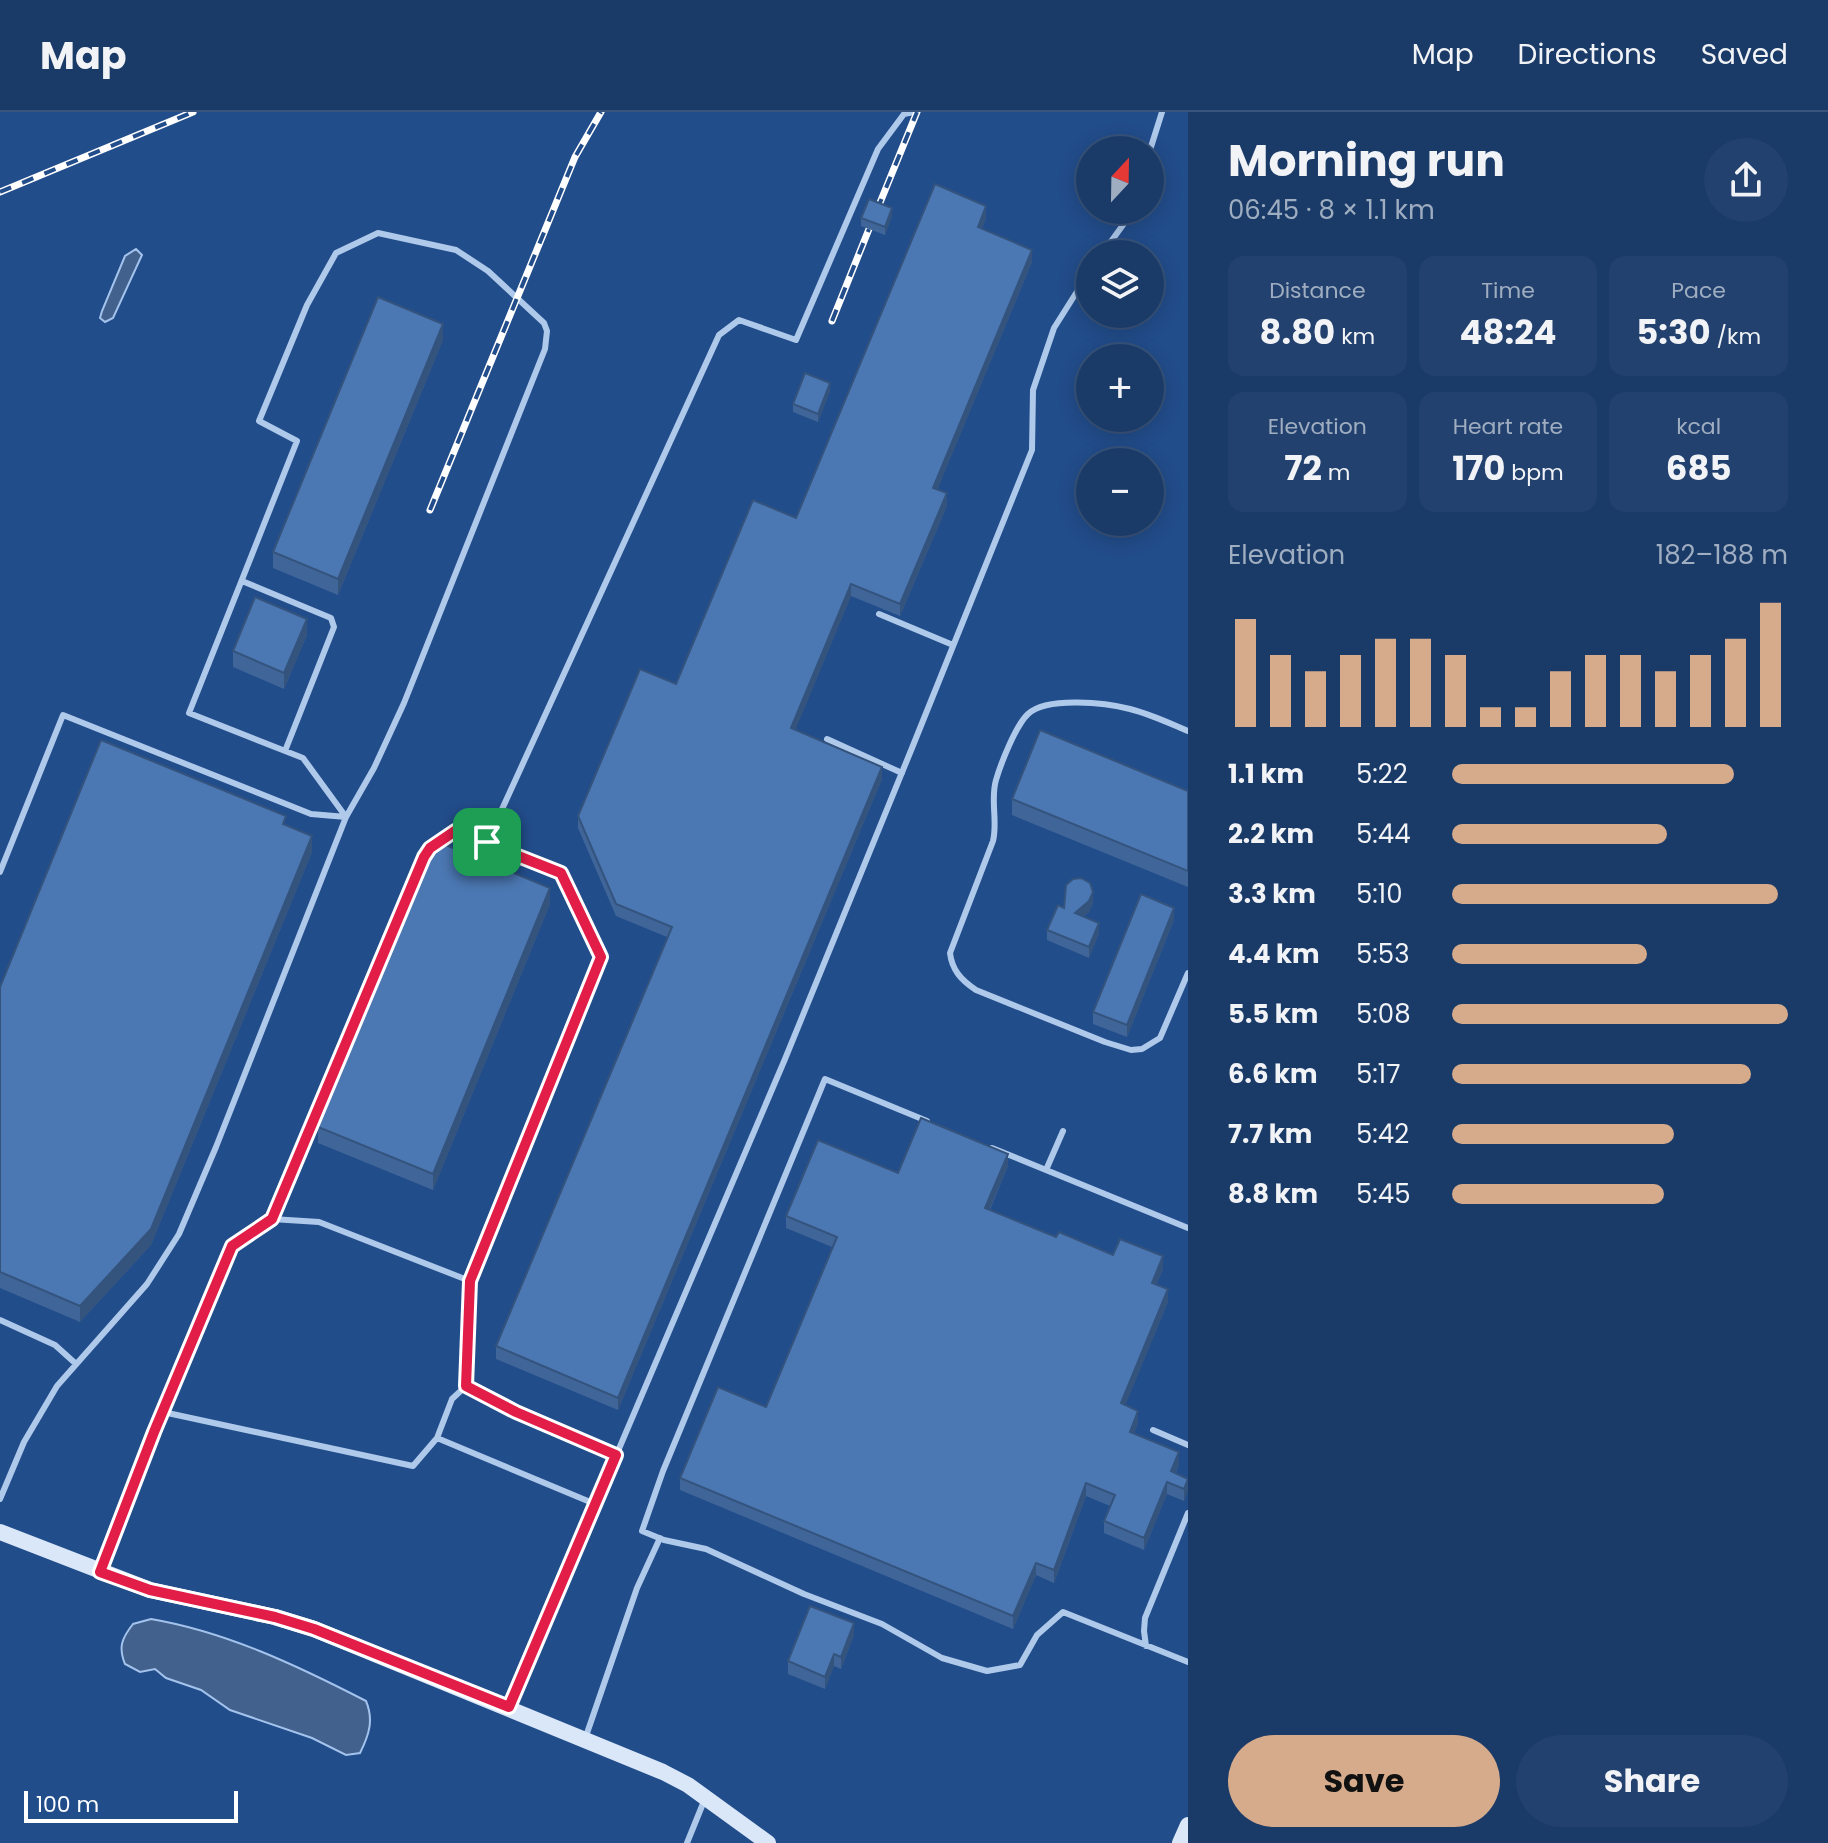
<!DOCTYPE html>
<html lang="en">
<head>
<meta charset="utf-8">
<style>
  :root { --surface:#1a3a68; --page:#23416e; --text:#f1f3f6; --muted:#9fadc0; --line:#38547c; --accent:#d6ab8b }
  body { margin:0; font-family:Poppins,sans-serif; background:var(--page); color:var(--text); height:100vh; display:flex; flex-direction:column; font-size:30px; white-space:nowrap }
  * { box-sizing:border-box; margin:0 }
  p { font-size:26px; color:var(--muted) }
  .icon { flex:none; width:44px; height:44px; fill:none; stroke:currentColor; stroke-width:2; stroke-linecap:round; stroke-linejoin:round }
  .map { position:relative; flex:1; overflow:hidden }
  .drawer { display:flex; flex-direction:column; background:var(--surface); width:640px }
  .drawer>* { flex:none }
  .needle { width:52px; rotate:22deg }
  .fabs { position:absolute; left:1076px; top:24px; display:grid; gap:16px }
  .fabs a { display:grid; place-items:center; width:88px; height:88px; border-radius:50%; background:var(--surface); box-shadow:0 4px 20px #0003,0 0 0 2px var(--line); font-size:40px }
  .scale { position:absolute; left:24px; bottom:20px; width:214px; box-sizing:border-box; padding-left:8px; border:4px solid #fff; border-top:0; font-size:22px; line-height:28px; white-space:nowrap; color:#fff; -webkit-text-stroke:6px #224d8b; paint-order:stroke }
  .pin { position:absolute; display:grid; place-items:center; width:68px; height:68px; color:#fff; margin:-34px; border-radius:16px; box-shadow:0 4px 12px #0006 }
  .round { display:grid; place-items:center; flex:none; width:84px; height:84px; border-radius:42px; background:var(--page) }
  .summary { display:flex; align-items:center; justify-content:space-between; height:136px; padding:0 40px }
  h1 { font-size:44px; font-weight:700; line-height:60px }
  .metrics { display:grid; grid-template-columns:repeat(3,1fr); gap:12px; height:136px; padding:8px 40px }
  .metrics div { display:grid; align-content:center; border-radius:16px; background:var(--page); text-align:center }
  .metrics b { font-size:34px; font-weight:700 }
  .metrics small { font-size:22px; font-weight:400 }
  .metrics p { font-size:22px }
  .chart { height:224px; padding:16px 40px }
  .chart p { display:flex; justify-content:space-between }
  .chart svg { width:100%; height:144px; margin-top:8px; stroke:var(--accent); stroke-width:6 }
  .cta { display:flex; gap:16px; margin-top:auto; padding:16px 40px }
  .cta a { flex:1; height:92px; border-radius:48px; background:var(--accent); color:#111; font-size:32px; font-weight:700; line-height:92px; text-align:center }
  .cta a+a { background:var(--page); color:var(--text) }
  ul { padding:0 40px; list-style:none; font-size:26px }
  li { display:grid; grid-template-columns:128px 96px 1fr; align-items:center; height:60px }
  li i { height:20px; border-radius:10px; background:var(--accent) }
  header { display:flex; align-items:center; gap:48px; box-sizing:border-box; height:112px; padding:0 40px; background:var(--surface); border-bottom:2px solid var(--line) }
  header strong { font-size:38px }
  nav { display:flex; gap:44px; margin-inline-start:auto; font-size:28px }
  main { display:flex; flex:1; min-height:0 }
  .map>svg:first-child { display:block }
  .water { fill:#42618d; stroke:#a3c3ec; stroke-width:2 }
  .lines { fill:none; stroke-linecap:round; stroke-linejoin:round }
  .lane { stroke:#afc9eb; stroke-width:6 }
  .secondary { stroke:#dae7f9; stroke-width:16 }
  .rail-casing { stroke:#fff; stroke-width:7 }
  .rail { stroke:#224d8b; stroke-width:4; stroke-dasharray:12; stroke-linecap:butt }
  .wall { fill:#406699 }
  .shaded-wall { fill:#34537d }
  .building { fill:#4b77b2; stroke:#34537d; stroke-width:2 }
  .route-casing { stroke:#fff; stroke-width:16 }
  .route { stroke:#e11d48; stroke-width:10 }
</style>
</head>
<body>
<header>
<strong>Map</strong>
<nav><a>Map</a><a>Directions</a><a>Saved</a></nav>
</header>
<main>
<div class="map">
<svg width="1188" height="1731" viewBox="0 0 1188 1731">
  <rect width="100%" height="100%" fill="#224d8b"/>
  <!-- water -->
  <path class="water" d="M 136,137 L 142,143 L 113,206 L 105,210 L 100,206 L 102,199 L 125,144 Z
    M 151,1507 C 227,1520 298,1554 366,1589 C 374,1608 369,1623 360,1641 L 346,1643 L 312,1626 L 230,1598 L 201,1578 L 166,1566 L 155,1557 L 140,1560 L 125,1552 C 118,1535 122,1526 133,1512 Z"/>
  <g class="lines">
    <!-- lane -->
    <path class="lane" d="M 1150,38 L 1162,0
      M 1102,142 L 1128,106 L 1131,98
      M 242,469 L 331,506 L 334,515 L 285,639
      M 879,502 L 953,533
      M 1188,619 C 1169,611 1150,602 1130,597 C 1107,591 1047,584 1028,602 C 1016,613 1001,651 996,668 C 990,688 998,709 993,729 L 950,841 C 952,858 961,868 976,878 L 1105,930 L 1131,938 L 1142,937 L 1160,926 L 1188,861
      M 827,627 L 902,661
      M 487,730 L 719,223 L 739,208 L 796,228 L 878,37 L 904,2 L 914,0
      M 0,760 L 63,603 L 311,702 L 346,705
      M 927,1009 L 825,967 L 663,1359 L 642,1419 L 664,1428 L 706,1437 L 804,1482 L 882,1512 L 942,1546 L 987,1559 L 1020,1553 L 1037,1523 L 1063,1500 L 1188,1550
      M 992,1036 L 1188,1116
      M 1046,1058 L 1063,1019
      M 272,1107 L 319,1110 L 470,1169
      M 0,1208 L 55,1233 L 75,1251
      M 466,1274 L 516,1300 L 616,1343
      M 1153,1318 L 1188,1333
      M 437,1326 L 595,1392
      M 0,1387 L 24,1330 L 57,1274 L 147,1172 L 179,1122 L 216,1035 L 346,705 L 374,656 L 404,591 L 545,237 L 547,219 L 544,211 L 488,159 L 456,138 L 378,121 L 336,141 L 307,193 L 259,309 L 297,329 L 189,601 L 303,646 L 346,705
      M 101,1459 L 154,1320 L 232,1134 L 272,1107 L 430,736 L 455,719 L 561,761 L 601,845 L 470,1169 L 466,1274 L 452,1287 L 437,1326 L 413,1354 L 163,1300
      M 1146,1534 L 1144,1519 L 1145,1506 L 1188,1401
      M 509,1595 L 785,947 L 912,636 L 1032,338 L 1033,278 L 1054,216 L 1090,159
      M 585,1627 L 637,1476 L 660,1426
      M 687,1731 L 704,1689"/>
    <!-- secondary -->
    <path class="secondary" d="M 0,1420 L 150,1478 L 275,1505 L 314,1517 L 663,1660 L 688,1673 L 768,1731
      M 1180,1731 L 1188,1713"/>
    <!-- rail casing -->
    <g class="rail-casing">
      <path id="rail" d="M 0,80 L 193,0
        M 877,98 L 917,0
        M 832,209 L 869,117
        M 430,398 L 575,45 L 601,0"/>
    </g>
    <!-- rail -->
    <use href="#rail" class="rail"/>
  </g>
  <!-- wall -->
  <path class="wall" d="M 892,104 L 885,123 L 861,114 L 861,106 Z
    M 986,106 L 982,117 L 1032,150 L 937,378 L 947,394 L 900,504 L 851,484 L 795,618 L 882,667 L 618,1298 L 496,1247 L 496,1234 L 667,825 L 616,804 L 578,716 L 578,704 L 676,572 L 796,406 Z
    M 443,228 L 338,483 L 273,456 L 273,440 Z
    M 830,279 L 818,310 L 793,300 L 793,292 Z
    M 307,523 L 284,577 L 233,555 L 233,539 Z
    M 1188,679 L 1188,775 L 1012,703 L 1012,687 Z
    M 286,713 L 312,740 L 151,1133 L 80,1210 L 0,1176 L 0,875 Z
    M 1093,791 L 1089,800 L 1084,804 L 1099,821 L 1089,846 L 1047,828 L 1047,818 Z
    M 550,792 L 433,1078 L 318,1031 L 318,1015 Z
    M 1174,808 L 1127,925 L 1093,912 L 1093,900 Z
    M 1008,1054 L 990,1098 L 1056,1125 L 1163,1157 L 1156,1173 L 1168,1190 L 1125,1293 L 1138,1311 L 1134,1321 L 1179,1353 L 1176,1361 L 1188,1366 L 1184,1389 L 1167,1382 L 1144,1438 L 1104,1421 L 1104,1409 L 1110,1394 L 1086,1384 L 1054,1471 L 1036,1463 L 1013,1517 L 680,1378 L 680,1366 L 766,1295 L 832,1135 L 786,1116 L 786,1104 L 898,1061 Z
    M 854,1523 L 841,1557 L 834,1554 L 825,1577 L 788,1562 L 788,1549 Z"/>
  <!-- shaded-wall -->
  <path class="shaded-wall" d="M 986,94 L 986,106 L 978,127 L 978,115 Z
    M 892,96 L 892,104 L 885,123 L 885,115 Z
    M 1032,138 L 1032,150 L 933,388 L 933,376 Z
    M 443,212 L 443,228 L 338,483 L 338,467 Z
    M 830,271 L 830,279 L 818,310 L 818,302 Z
    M 947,381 L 947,394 L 900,504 L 900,492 Z
    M 851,472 L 851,484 L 791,629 L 791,616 Z
    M 307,507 L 307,523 L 284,577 L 284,561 Z
    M 882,655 L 882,667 L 618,1298 L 618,1286 Z
    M 312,724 L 312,740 L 151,1133 L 80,1210 L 80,1194 Z
    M 550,776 L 550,792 L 433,1078 L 433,1062 Z
    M 1093,780 L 1093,791 L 1089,800 L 1075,811 L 1075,801 Z
    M 1174,796 L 1174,808 L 1127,925 L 1127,913 Z
    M 1099,811 L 1099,821 L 1089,846 L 1089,835 Z
    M 1008,1042 L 1008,1054 L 985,1108 L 985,1096 Z
    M 1163,1144 L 1163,1157 L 1152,1183 L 1152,1171 Z
    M 1168,1177 L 1168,1190 L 1121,1304 L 1121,1291 Z
    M 1138,1299 L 1138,1311 L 1130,1332 L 1130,1320 Z
    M 1179,1340 L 1179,1353 L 1171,1372 L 1171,1359 Z
    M 1188,1367 L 1188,1379 L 1184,1389 L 1184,1377 Z
    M 1167,1370 L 1167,1382 L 1144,1438 L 1144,1426 Z
    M 1086,1371 L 1086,1384 L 1054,1471 L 1054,1458 Z
    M 1036,1451 L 1036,1463 L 1013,1517 L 1013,1504 Z
    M 854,1511 L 854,1523 L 841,1557 L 841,1545 Z
    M 834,1542 L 834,1554 L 825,1577 L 825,1565 Z"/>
  <!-- building -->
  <path class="building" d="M 935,72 L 986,94 L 978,115 L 1032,138 L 933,376 L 947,381 L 900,492 L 851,472 L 791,616 L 882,655 L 618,1286 L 496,1234 L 672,815 L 616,792 L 578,704 L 640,557 L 676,572 L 753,388 L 796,406 Z
    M 869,87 L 892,96 L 885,115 L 861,106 Z
    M 378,185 L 443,212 L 338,467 L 273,440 Z
    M 805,261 L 830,271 L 818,302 L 793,292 Z
    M 255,485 L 307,507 L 284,561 L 233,539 Z
    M 1040,618 L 1188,679 L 1188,759 L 1012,687 Z
    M 101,628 L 286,704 L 283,712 L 312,724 L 151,1117 L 80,1194 L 0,1160 L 0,875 Z
    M 436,729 L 550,776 L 433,1062 L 318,1015 Z
    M 1081,766 L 1090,771 L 1093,780 L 1089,789 L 1075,801 L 1099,811 L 1089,835 L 1047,818 L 1058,793 L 1064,796 L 1066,773 L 1073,767 Z
    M 1141,782 L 1174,796 L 1127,913 L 1093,900 Z
    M 921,1006 L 1008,1042 L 985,1096 L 1056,1125 L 1059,1120 L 1113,1143 L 1120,1127 L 1163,1144 L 1152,1171 L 1168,1177 L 1121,1291 L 1138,1299 L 1130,1320 L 1179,1340 L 1171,1359 L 1188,1367 L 1184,1377 L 1167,1370 L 1144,1426 L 1104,1409 L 1115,1383 L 1086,1371 L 1054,1458 L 1036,1451 L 1013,1504 L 680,1366 L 718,1275 L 766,1295 L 837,1125 L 786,1104 L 818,1028 L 898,1061 Z
    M 810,1494 L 854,1511 L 841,1545 L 834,1542 L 825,1565 L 788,1549 Z"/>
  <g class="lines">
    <!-- route casing -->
    <g class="route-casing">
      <path id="route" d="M 455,719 L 561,761 L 601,845 L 470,1169 L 466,1274 L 516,1300 L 616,1343 L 509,1595 L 314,1517 L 275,1505 L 150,1478 L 100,1460 L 154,1320 L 232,1134 L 272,1107 L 424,745 L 430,736 Z"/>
    </g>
    <!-- route -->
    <use href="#route" class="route"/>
  </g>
</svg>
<div class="fabs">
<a><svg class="needle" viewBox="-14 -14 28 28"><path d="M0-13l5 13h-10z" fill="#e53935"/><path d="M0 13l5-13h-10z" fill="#9fadc0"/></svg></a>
<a><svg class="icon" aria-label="layers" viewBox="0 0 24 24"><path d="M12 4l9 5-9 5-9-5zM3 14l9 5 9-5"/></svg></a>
<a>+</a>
<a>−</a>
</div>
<div class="scale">100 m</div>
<div class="pin" style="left:487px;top:730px;background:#1e9e55"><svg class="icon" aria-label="arrive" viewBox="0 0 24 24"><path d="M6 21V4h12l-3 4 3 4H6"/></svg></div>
</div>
<section class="drawer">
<div class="summary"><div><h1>Morning run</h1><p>06:45 · 8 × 1.1 km</p></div><a class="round"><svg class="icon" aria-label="share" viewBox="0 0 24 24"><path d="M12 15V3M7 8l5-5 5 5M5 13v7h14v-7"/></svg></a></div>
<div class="metrics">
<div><p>Distance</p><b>8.80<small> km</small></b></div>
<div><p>Time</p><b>48:24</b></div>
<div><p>Pace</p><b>5:30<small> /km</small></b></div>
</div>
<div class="metrics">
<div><p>Elevation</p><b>72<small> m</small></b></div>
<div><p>Heart rate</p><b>170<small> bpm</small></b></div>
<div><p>kcal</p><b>685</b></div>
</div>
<div class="chart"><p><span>Elevation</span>182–188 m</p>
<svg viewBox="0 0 160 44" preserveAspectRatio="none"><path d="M5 44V11M15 44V22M25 44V27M35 44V22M45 44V17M55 44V17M65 44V22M75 44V38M85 44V38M95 44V27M105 44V22M115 44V22M125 44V27M135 44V22M145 44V17M155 44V6"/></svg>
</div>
<ul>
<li><b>1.1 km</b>5:22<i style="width:84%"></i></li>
<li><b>2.2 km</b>5:44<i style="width:64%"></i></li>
<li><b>3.3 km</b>5:10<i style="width:97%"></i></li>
<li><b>4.4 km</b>5:53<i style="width:58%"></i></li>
<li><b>5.5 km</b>5:08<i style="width:100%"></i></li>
<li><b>6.6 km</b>5:17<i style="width:89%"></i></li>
<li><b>7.7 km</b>5:42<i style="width:66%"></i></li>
<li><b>8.8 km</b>5:45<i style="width:63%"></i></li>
</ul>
<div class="cta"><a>Save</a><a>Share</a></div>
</section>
</main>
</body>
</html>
